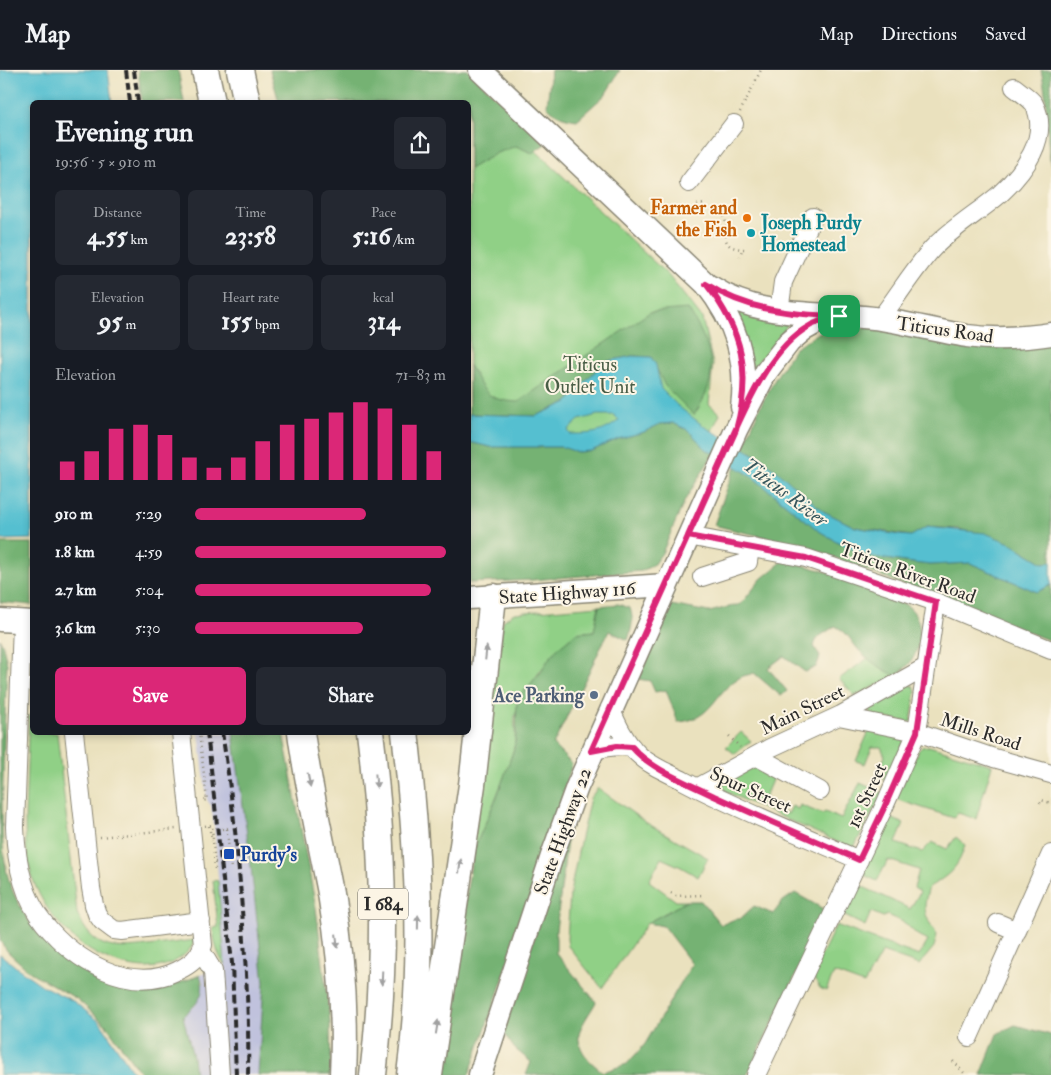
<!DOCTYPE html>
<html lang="en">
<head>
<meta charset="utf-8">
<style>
  :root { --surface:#171b24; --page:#242831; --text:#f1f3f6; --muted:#9ea1a6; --line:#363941; --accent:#db2777 }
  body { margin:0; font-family:"IM FELL Double Pica",serif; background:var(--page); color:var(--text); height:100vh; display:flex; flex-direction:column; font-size:19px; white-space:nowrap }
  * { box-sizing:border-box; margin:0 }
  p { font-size:16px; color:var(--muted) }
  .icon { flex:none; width:28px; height:28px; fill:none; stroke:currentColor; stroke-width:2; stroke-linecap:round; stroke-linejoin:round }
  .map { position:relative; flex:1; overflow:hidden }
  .sheet { position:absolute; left:30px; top:30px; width:441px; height:635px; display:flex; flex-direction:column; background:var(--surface); border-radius:8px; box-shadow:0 2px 8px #0003 }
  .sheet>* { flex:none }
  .pin { position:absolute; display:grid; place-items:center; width:42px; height:42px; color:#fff; margin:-21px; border-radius:10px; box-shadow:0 2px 8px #0006 }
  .round { display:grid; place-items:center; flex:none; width:52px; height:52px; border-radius:8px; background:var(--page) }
  .summary { display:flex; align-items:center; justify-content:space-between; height:85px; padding:0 25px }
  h1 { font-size:28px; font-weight:700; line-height:38px }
  .metrics { display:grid; grid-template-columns:repeat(3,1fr); gap:8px; height:85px; padding:5px 25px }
  .metrics div { display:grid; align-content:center; border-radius:8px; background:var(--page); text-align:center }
  .metrics b { font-size:25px; font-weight:700 }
  .metrics small { font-size:14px; font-weight:400 }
  .metrics p { font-size:14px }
  .chart { height:140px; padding:10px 25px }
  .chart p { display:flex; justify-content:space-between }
  .chart svg { width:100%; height:90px; margin-top:5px; stroke:var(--accent); stroke-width:6 }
  .action { display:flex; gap:10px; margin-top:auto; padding:10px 25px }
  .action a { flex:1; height:58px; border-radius:8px; background:var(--accent); color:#fff; font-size:20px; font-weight:700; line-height:58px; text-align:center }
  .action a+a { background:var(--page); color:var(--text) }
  ul { padding:0 25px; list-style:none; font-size:16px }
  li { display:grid; grid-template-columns:80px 60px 1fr; align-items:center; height:38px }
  li i { height:12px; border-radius:6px; background:var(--accent) }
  header { display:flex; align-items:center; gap:30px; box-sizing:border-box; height:70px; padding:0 25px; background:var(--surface); border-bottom:1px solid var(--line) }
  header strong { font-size:24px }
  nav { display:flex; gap:28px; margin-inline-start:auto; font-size:18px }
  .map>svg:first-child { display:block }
  .industrial { fill:#c0c2dd }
  .green { fill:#90d086; stroke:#5e7e58 }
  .forest { fill:#74b273; stroke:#506e4f }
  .water { fill:#54bfd0; stroke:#40757e; fill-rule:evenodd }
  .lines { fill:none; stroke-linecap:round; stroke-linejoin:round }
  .minor-casing { stroke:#8a8674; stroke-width:20 }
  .major-casing { stroke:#8a8674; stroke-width:25 }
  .highway-casing { stroke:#8a8674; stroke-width:29 }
  .path { stroke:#8a8674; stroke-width:2.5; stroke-dasharray:1 4; stroke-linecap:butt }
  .minor { stroke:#fff; stroke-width:18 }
  .major { stroke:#fff; stroke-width:22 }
  .highway { stroke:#fff; stroke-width:26 }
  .rail { stroke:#2b2b2b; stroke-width:4; stroke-dasharray:8 4; stroke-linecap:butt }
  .path-bridge { stroke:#8a8674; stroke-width:2.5; stroke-dasharray:1 4; stroke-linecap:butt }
  .oneway { fill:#a0a0a0 }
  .route-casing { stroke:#fff; stroke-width:10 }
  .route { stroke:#db2777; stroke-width:6 }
  .food-dot { fill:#e8710a; stroke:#fcf5e5; stroke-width:2 }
  .culture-dot { fill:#0f9aa8; stroke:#fcf5e5; stroke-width:2 }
  .service-dot { fill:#5c6f8a; stroke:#fcf5e5; stroke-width:2 }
  .transit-dot { fill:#1a4fb4; stroke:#fcf5e5; stroke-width:2 }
  .labels { text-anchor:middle; stroke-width:4; stroke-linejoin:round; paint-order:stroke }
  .shield { fill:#fcf5e5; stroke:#6a6863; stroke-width:1 }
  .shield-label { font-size:18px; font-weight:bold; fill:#2b2b2b }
  .food-label { font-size:19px; font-weight:bold; fill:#c56008; stroke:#fcf5e5; text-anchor:end }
  .culture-label { font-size:19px; font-weight:bold; fill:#0d838f; stroke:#fcf5e5; text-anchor:start }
  .street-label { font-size:19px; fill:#2b2b2b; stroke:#fcf5e5 }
  .park-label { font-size:19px; fill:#495d46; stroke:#fcf5e5 }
  .service-label { font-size:19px; font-weight:bold; fill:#4e5e75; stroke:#fcf5e5; text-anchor:end }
  .transit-label { font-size:19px; font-weight:bold; fill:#164399; stroke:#fcf5e5; text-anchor:start }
  .water-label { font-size:20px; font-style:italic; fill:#37575d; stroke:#fcf5e5 }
</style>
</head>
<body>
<header>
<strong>Map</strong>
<nav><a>Map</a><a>Directions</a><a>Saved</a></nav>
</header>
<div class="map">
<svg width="1051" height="1005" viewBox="0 0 1051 1005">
  <rect width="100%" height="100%" fill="#fcf5e5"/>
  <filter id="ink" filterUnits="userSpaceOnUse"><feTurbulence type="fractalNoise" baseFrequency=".02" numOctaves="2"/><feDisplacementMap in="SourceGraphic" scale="10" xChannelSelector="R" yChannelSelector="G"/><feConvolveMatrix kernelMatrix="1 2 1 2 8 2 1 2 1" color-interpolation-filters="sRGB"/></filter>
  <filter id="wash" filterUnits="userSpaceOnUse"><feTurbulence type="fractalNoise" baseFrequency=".0096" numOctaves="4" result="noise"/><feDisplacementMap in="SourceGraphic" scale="20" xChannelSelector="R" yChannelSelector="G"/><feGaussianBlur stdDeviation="1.12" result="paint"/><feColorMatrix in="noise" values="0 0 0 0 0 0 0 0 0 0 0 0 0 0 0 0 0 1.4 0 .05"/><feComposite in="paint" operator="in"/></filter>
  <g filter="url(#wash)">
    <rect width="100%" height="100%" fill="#eae1be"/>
    <!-- industrial -->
    <path class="industrial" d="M 199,663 L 233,663 L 249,779 L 264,912 L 258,1005 L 195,1005 L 193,987 L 183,946 L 196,935 L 203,912 L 200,905 L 225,896 L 214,756 L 211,736 L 207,730 Z"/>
    <!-- green -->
    <path class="green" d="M 470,19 L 668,205 L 702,248 L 713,294 L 709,334 L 720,344 L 650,491 L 469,506 L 469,32 L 300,32 Z
      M 738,240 L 789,252 L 782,263 L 778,286 L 763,285 L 753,300 L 736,242 Z
      M 599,536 L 594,561 C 589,562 580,561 575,564 C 559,574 517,627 515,646 C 514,658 517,669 513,681 C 502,715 488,748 473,781 L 503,551 L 514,543 Z
      M 868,588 L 896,606 L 855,626 L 839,609 Z
      M 909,614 L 913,616 L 916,620 L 911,652 L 877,647 L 870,643 L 869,638 Z
      M 32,643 L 32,662 L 57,663 L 77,843 C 93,880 112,880 148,876 C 163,874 179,872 195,870 C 187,890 164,898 145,898 C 118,897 90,884 70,865 C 25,821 23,781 26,722 C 27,696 28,671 29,646 Z
      M 872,660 L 905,669 L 888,711 L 877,706 L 885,686 L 881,677 L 872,677 L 865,694 L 856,691 L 869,661 Z
      M 741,662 L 751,671 L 735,684 L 726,677 Z
      M 929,676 L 992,695 L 976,749 L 958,743 L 954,748 L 898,730 L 897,726 L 918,681 L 922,677 Z
      M 755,695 L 775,703 L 762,734 L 788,744 L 792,736 L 798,739 L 800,735 L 822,744 L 825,742 L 841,749 L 860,713 L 883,723 L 853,779 L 726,722 L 722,715 L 724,710 Z
      M 598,718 L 645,752 L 708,788 L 698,807 L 681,797 L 661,788 L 649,811 L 676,831 L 687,831 L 647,853 L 602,918 L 568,876 L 567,869 L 570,823 L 580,772 L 590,728 Z
      M 887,746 L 904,754 L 896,773 L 922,782 L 932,772 L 947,779 L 956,767 L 965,775 C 959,798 948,806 929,817 C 922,841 924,844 937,865 L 934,877 L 919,895 L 882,882 L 864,914 L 834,903 L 826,921 L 820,918 L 812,905 L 836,855 L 919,886 L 928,871 L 916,864 L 905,853 L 888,845 L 883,847 L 871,842 L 865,856 L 843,845 L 857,814 L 910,839 L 920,822 L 914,818 L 919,800 L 888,790 L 877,811 L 864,805 L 861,801 Z
      M 213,810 L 218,811 L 225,895 C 217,885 214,871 213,858 L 218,857 Z"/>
    <!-- forest -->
    <path class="forest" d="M 138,0 L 178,0 L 184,32 L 142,32 Z
      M 270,0 L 468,0 L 545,74 L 532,83 L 516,76 L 497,83 L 469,99 L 469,32 L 279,32 Z
      M 551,0 L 620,0 L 605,25 L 577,50 C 564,48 556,46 547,36 Z
      M 1041,0 L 1051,0 L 1051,95 C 1045,63 1049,32 1041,0 Z
      M 688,239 C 712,278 722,304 694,345 L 665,316 L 651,287 L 632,286 L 604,292 L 582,315 L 568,332 L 536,346 L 469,344 L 469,295 C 485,321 484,330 518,332 L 650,242 Z
      M 854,256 L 1051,272 L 1051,492 L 1043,493 L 1010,473 L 959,459 L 927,457 L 911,466 L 855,457 L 823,441 L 763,389 L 743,378 L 759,339 L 775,309 L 794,279 L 828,257 Z
      M 673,353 L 688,360 L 706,379 L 714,383 L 685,430 L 662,483 L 653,495 L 642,501 L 532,510 L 469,513 L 469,372 L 490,377 L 562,377 L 577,382 L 591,381 L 618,369 L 644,362 L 660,354 Z
      M 735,396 L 750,405 L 819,461 L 845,476 L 873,487 L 905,492 L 930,495 L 970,493 L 1037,522 L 1051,515 L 1051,571 L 845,492 C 804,472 758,467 714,455 Z
      M 0,473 L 32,473 L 32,535 L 0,532 Z
      M 783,491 C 818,497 852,510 884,525 C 892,529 902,532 909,537 C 925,551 921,578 910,593 C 906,598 900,602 896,606 C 882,599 867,590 857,578 C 849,568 847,562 835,556 L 817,568 L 814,576 L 820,587 L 816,597 L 805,602 L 784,586 L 768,598 L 787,621 L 781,626 L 754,603 C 750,605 743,605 739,608 C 714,622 713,650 678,652 L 666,620 L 655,622 L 650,611 L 638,609 L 671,535 L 709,542 L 741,534 L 761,509 Z
      M 618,534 L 630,538 C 634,550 632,557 628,570 L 609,561 L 553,675 L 572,694 L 534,821 L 469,1005 L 439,1005 L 473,781 L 496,729 L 514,679 L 516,665 L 517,629 L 541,602 L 548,590 L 560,576 L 576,563 L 594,561 L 599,536 Z
      M 0,569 L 3,576 L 7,594 C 5,634 4,673 3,712 C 2,744 0,783 10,814 C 24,851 51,886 88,903 C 106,912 128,921 149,920 C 167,919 184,911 200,905 C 207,925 197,934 183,946 L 193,987 L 195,1005 L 142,1005 L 106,955 L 77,929 L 30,902 L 8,882 L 0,871 Z
      M 233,663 L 283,663 L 316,838 L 330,951 L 331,1005 L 258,1005 L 264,912 L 249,779 Z
      M 569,755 L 556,860 L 556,883 L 596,932 C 592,940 580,956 579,964 C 577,981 591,993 603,1002 L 627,994 L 645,974 L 692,894 L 663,856 L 647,853 L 687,831 L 701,831 L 721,855 L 735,849 L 740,849 L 754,836 L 773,844 L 783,831 L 795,823 L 827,841 L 747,1005 L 526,1005 L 531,992 L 514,978 L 504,963 Z
      M 1015,955 L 1051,965 L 1051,1005 L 981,1005 L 997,964 Z"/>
    <!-- water -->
    <path class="water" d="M 0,0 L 108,0 L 112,32 L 32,32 L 32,469 L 0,470 Z
      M 632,286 L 651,287 L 656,295 L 661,319 L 679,337 L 705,357 L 763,389 L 823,441 L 855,457 L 899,465 L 911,466 L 927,457 L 985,463 L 1010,473 L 1043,493 L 1051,492 L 1051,515 L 1037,522 L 970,493 L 930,495 L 905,492 L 873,487 L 845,476 L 819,461 L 750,405 L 706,379 L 688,360 L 673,353 L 660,354 L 644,362 L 618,369 L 591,381 L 577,382 L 562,377 L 490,377 L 469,372 L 469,344 L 536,346 L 568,332 L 582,315 L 604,292 ZM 597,345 L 614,345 L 619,350 C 603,364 590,364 570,364 L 568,360 L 579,350 Z
      M 0,884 L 16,897 L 43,916 L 73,931 L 100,952 L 135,1005 L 0,1005 Z"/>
  </g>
  <g filter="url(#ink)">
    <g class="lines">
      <!-- minor casing -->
      <g class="minor-casing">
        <path id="minor" d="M 689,113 L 734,54
          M 779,242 L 783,212 L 813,147
          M 880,249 C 897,227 914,199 932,179 C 953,157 978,143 1000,124 C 1023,103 1051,67 1034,34 C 1030,28 1020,22 1014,17
          M 688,466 L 806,488 L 936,532 L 1051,580
          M 702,507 L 748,492 L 750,477
          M 22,552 L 15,757 C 16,791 22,826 44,853 C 75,891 129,924 177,901 C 190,895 199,888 203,875 L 181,662
          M 610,638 C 617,654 625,672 638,684 C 650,696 669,703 684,711 C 741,741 800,764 859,790
          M 839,646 L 917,662 L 994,688 L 1051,704
          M 74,662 L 91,818 L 94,835 L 97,844 L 102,851 L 114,860 L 122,861 L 201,851
          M 591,681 C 605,677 617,675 632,677
          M 756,686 L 820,721
          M 697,718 L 770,678 L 841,645 L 926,597
          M 998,853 L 1017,861
          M 201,881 L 213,901 L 220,1005
          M 969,967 L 1051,784
          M 756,1005 L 884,737 L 917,662 L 936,532"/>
      </g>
      <!-- major casing -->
      <g class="major-casing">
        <path id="major" d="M 480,0 L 706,214 C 736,252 748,289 742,337
          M 711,217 C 763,251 823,241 881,249 C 910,254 938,261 967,266 C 994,270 1024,268 1051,264
          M 469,528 L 666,515
          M 0,550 L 32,552
          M 480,1005 L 553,783 L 577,717 L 736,360 L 766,302 L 789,272 L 803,260 L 819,251 L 839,246"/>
      </g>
      <!-- highway casing -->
      <g class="highway-casing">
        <path id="highway" d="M 205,0 L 212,32
          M 240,0 L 247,32
          M 301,662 C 308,716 321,770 331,823 C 341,883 346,945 343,1005
          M 370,662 C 384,777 387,891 373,1005
          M 405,662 C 418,776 425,892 410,1005
          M 429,1005 L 472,715 L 493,527"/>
      </g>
      <!-- path -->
      <path class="path" d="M 740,42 L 761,0
        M 697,135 L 704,134
        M 724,146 C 731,161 714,179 747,179
        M 740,187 L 742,179
        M 199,662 L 207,730 L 202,731
        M 964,663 L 967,650
        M 729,666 L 740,677
        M 1012,679 L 1014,670
        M 1040,733 L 1041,730 L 1051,733
        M 205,756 L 212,755 L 215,800
        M 209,756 L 212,771
        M 222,759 L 231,758
        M 227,759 L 230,791
        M 100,767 L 176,759
        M 226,792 L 234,791
        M 671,823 L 676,826 L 704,825
        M 953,991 L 966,1005"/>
      <!-- minor -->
      <use href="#minor" class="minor"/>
      <!-- major -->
      <use href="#major" class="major"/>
      <!-- highway -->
      <use href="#highway" class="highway"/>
      <!-- rail -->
      <path class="rail" d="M 126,0 L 130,32
        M 134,0 L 138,32
        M 207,662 L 232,893 L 236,1005
        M 222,662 C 233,732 240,801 244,871 C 247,916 249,961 248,1005"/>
      <!-- path-bridge -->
      <path class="path-bridge" d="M 215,792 L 230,791 L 231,798"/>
    </g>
    <!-- one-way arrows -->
    <defs><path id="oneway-solid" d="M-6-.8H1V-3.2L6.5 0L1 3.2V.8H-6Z" transform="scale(1.25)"/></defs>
    <g class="oneway">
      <use href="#oneway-solid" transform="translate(486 583) rotate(-84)"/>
      <use href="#oneway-solid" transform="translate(309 710) rotate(79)"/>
      <use href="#oneway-solid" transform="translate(376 711) rotate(85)"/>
      <use href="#oneway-solid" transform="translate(460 796) rotate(-82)"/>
      <use href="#oneway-solid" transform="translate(418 852) rotate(-89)"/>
      <use href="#oneway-solid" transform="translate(337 871) rotate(83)"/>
      <use href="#oneway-solid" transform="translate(382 908) rotate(92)"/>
      <use href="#oneway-solid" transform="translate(437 957) rotate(-81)"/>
    </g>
  </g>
  <g class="lines" filter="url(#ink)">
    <!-- route casing -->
    <g class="route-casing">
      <path id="route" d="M 839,246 C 792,245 746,240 706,214 C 743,261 752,303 736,360 L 591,681 L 617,676 L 632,677 C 650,699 688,713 714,726 C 762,748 811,769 859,790 L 884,738 L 917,662 L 936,532 L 806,488 L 688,466 C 700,439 712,412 724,385 C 743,344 765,286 803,260 C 814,252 826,249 839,246"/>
    </g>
    <!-- route -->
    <use href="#route" class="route"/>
  </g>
  <!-- markers -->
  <circle class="food-dot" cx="747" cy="148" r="5"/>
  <circle class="culture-dot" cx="751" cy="163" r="5"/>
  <circle class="service-dot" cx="594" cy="625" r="5"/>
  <rect class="transit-dot" x="223" y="778" width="12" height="12" rx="2.5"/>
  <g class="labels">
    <!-- shield labels -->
    <rect class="shield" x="358" y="818.5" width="50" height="31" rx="4"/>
    <g class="shield-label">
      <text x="383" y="840">I 684</text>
    </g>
    <!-- food labels -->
    <g class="food-label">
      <text x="737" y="144">Farmer and<tspan x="737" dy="22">the Fish</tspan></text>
    </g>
    <!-- culture labels -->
    <g class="culture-label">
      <text x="761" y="159">Joseph Purdy<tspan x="761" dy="22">Homestead</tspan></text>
    </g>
    <!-- street labels -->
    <g class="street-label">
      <text transform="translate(945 259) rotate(8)" y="7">Titicus Road</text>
      <text transform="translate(908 502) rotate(20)" y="7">Titicus River Road</text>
      <text transform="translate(567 522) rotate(-4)" y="7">State Highway 116</text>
      <text transform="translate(802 639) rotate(-26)" y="7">Main Street</text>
      <text transform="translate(981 661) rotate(18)" y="7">Mills Road</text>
      <text transform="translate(751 719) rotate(24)" y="7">Spur Street</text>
      <text transform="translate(866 725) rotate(-65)" y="7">1st Street</text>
      <text transform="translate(562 761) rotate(-70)" y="7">State Highway 22</text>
    </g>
    <!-- park labels -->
    <g class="park-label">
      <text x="590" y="301">Titicus<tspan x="590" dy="22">Outlet Unit</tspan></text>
    </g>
    <!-- service labels -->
    <g class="service-label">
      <text x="584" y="632">Ace Parking</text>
    </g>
    <!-- transit labels -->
    <g class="transit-label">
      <text x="240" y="791">Purdy's</text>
    </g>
    <!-- water labels -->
    <g class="water-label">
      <text transform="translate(786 422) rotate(37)" y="7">Titicus River</text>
    </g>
  </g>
</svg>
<div class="pin" style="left:839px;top:246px;background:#1e9e55"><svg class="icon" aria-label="arrive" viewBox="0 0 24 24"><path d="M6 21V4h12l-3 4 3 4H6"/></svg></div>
<section class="sheet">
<div class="summary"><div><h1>Evening run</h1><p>19:56 · 5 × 910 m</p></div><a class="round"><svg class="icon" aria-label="share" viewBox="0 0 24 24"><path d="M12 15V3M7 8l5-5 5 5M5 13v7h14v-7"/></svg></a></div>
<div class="metrics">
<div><p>Distance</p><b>4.55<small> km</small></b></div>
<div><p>Time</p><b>23:58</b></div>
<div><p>Pace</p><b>5:16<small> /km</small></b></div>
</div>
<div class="metrics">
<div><p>Elevation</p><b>95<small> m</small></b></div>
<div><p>Heart rate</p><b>155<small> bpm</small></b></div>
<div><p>kcal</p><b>314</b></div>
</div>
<div class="chart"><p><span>Elevation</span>71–83 m</p>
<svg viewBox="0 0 160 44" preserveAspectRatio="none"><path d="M5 44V35M15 44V30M25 44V19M35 44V17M45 44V22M55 44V33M65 44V38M75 44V33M85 44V25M95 44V17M105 44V14M115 44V11M125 44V6M135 44V9M145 44V17M155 44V30"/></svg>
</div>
<ul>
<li><b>910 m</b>5:29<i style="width:68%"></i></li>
<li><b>1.8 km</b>4:59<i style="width:100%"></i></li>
<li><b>2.7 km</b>5:04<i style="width:94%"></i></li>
<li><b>3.6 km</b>5:30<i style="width:67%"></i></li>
</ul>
<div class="action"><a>Save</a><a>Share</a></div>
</section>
</div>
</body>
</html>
